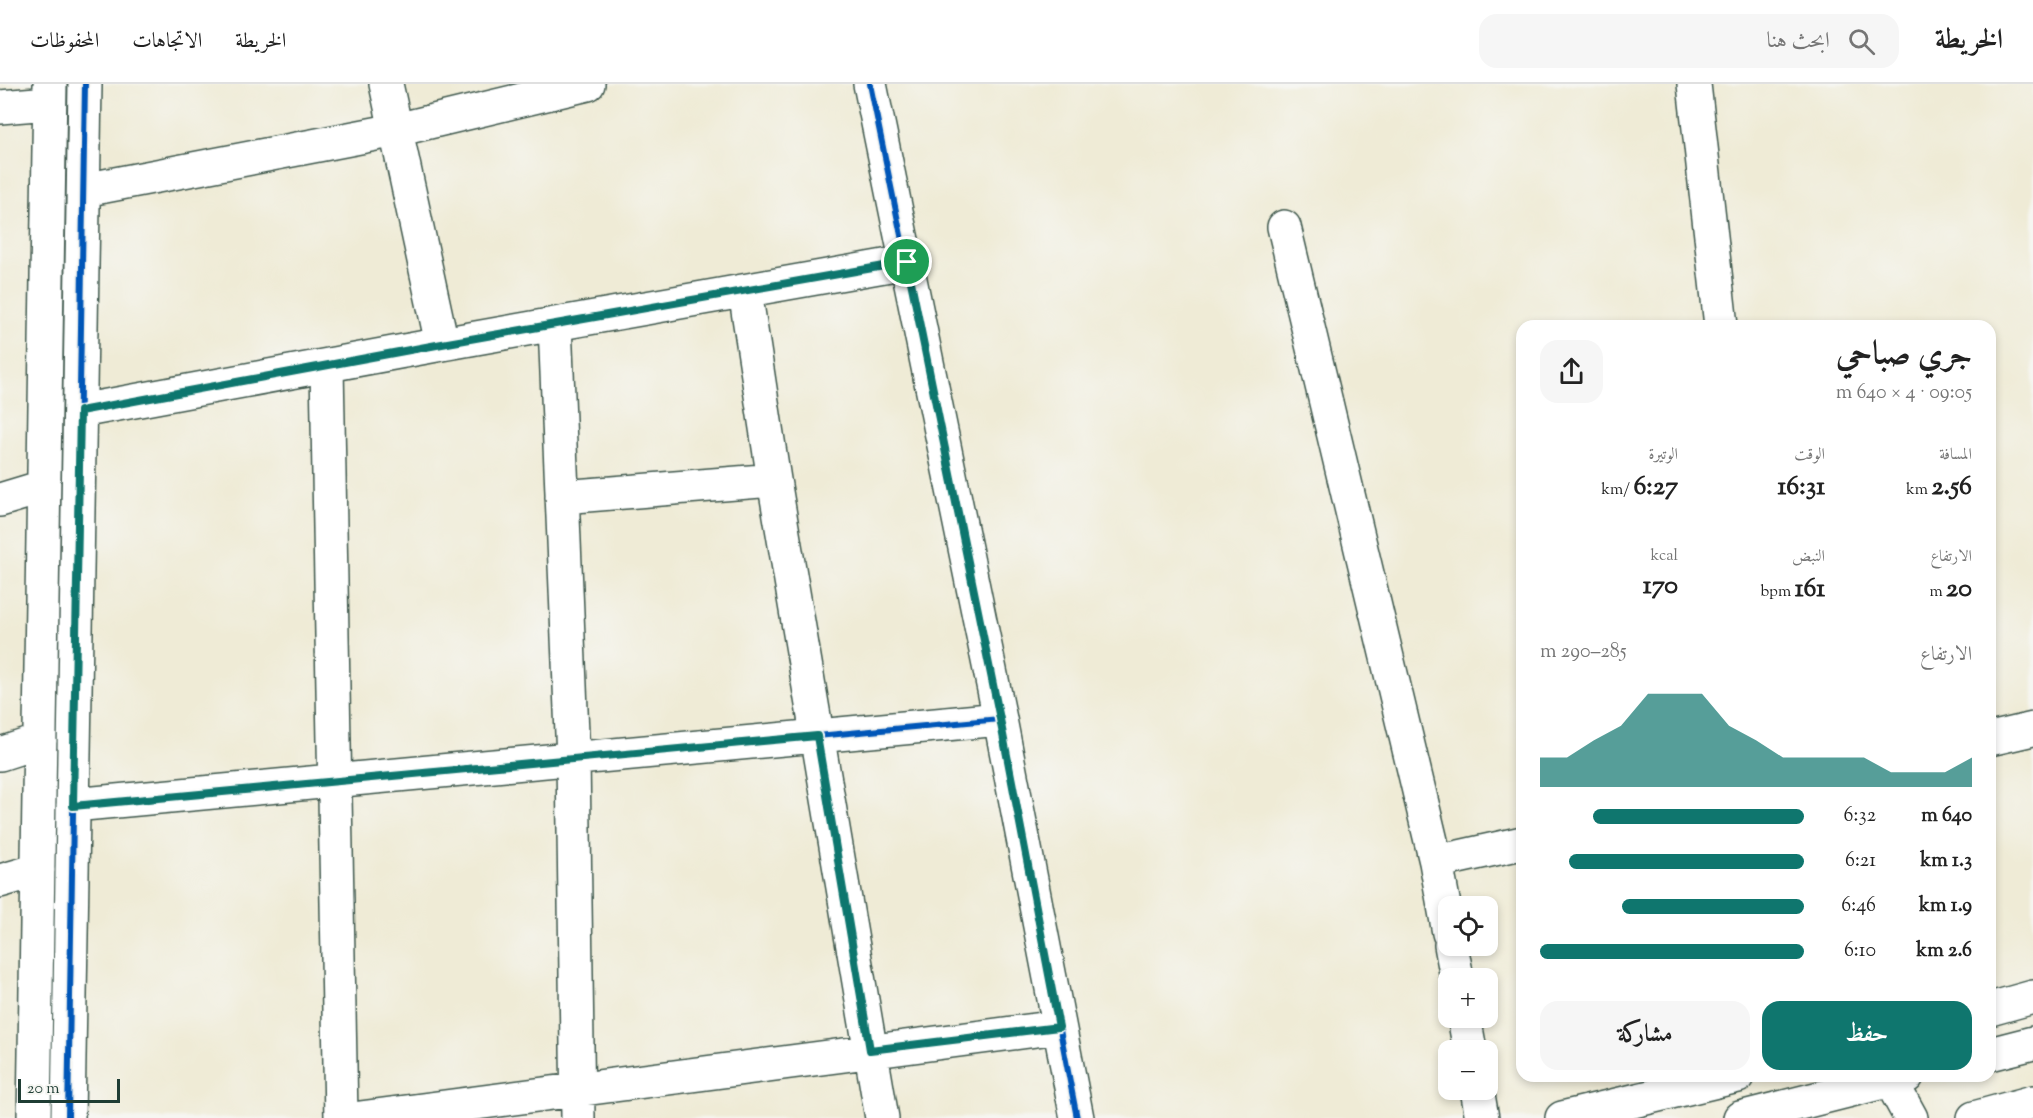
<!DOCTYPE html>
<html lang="ar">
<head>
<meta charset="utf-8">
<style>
  :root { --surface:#fff; --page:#f6f6f6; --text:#222; --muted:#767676; --line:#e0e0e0; --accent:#0f766e }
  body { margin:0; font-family:"Sorts Mill Goudy",Amiri,serif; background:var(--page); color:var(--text); direction:rtl; height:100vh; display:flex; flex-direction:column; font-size:22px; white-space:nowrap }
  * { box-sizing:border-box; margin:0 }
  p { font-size:20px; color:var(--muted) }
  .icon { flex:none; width:33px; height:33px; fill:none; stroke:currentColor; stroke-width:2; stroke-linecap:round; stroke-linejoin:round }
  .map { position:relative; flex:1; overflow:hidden; direction:ltr }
  .panel { position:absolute; left:1516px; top:236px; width:480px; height:762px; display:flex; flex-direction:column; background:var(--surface); border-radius:18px; box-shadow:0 3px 9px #0003; direction:rtl }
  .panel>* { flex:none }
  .tools { position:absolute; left:1438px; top:812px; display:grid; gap:12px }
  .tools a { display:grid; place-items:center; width:60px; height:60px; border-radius:12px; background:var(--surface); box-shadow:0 3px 9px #0003; font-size:30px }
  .scale { position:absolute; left:18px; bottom:15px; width:102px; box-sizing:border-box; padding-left:6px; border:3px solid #1f3d34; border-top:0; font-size:16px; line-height:21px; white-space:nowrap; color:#1f3d34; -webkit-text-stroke:4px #f6f6f2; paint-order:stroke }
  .pin { position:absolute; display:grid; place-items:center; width:51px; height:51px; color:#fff; margin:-26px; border:3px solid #fff; border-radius:50%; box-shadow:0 2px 6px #0007 }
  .round { display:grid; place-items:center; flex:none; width:63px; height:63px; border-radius:18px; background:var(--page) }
  .overview { display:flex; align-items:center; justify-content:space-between; height:102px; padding:0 24px }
  h1 { font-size:33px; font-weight:700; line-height:45px }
  .stats { display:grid; grid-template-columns:repeat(3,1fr); gap:9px; height:102px; padding:6px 24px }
  .stats div { display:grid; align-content:center }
  .stats b { font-size:26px; font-weight:700 }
  .stats small { font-size:16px; font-weight:400 }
  .stats p { font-size:16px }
  .chart { height:168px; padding:12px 24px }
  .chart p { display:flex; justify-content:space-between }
  .chart svg { width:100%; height:108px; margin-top:6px; fill:var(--accent); opacity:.7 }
  .cta { display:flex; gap:12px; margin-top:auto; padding:12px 24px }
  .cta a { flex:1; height:69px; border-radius:18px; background:var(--accent); color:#fff; font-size:24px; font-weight:700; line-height:69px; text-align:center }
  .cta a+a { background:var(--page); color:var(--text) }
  ul { padding:0 24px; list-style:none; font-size:20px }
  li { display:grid; grid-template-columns:96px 72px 1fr; align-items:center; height:45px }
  li i { height:15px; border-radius:8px; background:var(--accent) }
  header { display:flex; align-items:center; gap:36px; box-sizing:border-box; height:84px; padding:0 30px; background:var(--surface); border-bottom:2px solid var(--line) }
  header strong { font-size:28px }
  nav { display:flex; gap:33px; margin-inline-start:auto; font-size:21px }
  .search { width:420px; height:54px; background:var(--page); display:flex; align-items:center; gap:15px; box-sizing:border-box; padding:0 21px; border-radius:18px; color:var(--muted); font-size:22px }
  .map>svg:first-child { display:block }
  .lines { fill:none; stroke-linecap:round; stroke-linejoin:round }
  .minor-casing { stroke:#3e574c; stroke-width:36 }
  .highway-casing { stroke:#3e574c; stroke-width:36 }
  .minor { stroke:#fff; stroke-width:33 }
  .highway { stroke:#fff; stroke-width:33 }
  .cycleway-casing { stroke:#f6f6f2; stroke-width:10 }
  .cycleway { stroke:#0057b8; stroke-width:6 }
  .route-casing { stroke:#fff; stroke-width:12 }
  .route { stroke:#0f766e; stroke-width:8 }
</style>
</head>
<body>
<header>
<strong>الخريطة</strong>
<div class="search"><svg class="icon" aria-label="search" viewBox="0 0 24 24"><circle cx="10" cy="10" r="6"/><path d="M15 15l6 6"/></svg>ابحث هنا</div>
<nav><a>الخريطة</a><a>الاتجاهات</a><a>المحفوظات</a></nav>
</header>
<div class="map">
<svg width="2033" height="1034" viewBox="0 0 2033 1034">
  <rect width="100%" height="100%" fill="#f6f6f2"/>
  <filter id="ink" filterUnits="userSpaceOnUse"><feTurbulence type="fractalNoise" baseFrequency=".0167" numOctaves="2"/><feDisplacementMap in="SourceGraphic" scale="12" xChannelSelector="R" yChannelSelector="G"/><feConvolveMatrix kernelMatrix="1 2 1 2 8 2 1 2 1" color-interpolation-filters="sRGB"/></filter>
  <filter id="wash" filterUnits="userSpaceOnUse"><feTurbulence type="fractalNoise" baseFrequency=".008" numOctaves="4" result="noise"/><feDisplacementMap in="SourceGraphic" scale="24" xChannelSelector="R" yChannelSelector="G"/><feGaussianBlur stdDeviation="1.35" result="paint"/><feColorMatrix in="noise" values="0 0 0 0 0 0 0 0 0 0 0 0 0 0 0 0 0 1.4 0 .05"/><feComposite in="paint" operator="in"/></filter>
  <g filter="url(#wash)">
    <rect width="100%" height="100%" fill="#efebd6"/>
  </g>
  <g filter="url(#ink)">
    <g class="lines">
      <!-- minor casing -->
      <g class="minor-casing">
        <path id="minor" d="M 386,0 L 442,260
          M 870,0 L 1000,635 L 1077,1034
          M 1694,0 L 1721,242
          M 0,23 L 49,19
          M 84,106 L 396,46 L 588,0
          M 1284,143 L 1436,778 L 1449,849
          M 745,207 L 774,396 L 882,1034
          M 555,240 L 573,674 L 578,1034
          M 327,283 L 341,1034
          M 80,327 L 442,260 L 907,178
          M 562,413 L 774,396
          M 0,416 L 43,403
          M 1990,655 L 2033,645
          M 0,670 L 40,657
          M 73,721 L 1000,635
          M 1436,778 L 1522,759
          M 0,797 L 38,786
          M 1451,861 L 1457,894
          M 1990,925 L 2033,913
          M 1464,933 L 1470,966
          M 1888,992 L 1911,1034
          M 1477,1005 L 1482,1034
          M 34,1034 L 50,0
          M 68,1034 L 85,0
          M 360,1034 L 1059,943
          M 1562,1034 L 1738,992"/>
      </g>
      <!-- highway casing -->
      <g class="highway-casing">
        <path id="highway" d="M 1990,970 L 2033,959
          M 1740,1034 L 1907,992
          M 1974,1034 L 2033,1018"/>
      </g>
      <!-- minor -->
      <use href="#minor" class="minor"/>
      <!-- highway -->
      <use href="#highway" class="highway"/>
      <!-- cycleway casing -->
      <g class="cycleway-casing">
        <path id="cycleway" d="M 870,0 L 1000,635 L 1077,1034
          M 73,721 L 1000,635
          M 68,1034 L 85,0"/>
      </g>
      <!-- cycleway -->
      <use href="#cycleway" class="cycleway"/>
    </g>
  </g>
  <g class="lines" filter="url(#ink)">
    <!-- route casing -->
    <g class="route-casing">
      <path id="route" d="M 907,178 L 1000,635 L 1059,943 L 870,966 L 817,652 L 73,722 L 80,327 L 442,260 Z"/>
    </g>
    <!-- route -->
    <use href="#route" class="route"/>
  </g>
</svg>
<div class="tools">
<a><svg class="icon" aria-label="locate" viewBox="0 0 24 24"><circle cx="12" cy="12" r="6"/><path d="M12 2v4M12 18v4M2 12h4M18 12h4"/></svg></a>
<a>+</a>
<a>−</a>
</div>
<div class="scale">20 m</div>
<div class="pin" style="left:907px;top:178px;background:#1e9e55"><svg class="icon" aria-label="arrive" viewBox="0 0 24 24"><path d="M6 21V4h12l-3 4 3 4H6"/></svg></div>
<section class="panel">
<div class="overview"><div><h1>جري صباحي</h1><p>09:05 · 4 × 640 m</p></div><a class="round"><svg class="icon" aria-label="share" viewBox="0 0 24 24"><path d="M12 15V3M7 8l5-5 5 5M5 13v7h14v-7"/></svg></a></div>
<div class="stats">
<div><p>المسافة</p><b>2.56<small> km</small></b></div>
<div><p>الوقت</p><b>16:31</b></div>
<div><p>الوتيرة</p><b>6:27<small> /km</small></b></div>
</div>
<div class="stats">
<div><p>الارتفاع</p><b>20<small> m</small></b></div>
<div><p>النبض</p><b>161<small> bpm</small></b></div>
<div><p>kcal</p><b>170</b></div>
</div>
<div class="chart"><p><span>الارتفاع</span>285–290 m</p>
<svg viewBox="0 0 160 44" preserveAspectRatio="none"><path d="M0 44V32L10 32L20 25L30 19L40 6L50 6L60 6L70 19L80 25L90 32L100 32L110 32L120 32L130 38L140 38L150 38L160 32V44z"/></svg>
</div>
<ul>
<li><b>640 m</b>6:32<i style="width:80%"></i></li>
<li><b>1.3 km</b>6:21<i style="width:89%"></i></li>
<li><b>1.9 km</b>6:46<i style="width:69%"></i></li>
<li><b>2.6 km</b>6:10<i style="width:100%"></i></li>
</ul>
<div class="cta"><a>حفظ</a><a>مشاركة</a></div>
</section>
</div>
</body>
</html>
